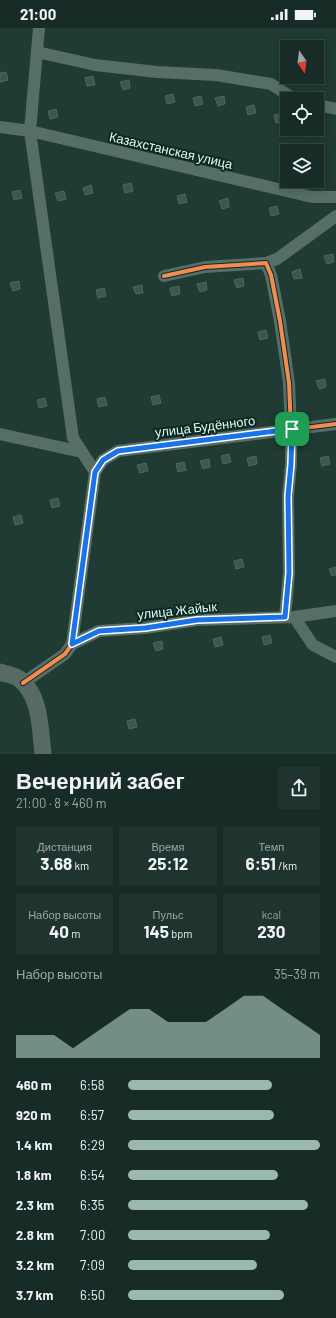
<!DOCTYPE html>
<html lang="ru">
<head>
<meta charset="utf-8">
<style>
  :root { --surface:#172c27; --page:#20342f; --text:#f1f3f6; --muted:#9ea7a7; --line:#364844; --accent:#9ab8af }
  body { margin:0; font-family:Barlow,sans-serif; background:var(--page); color:var(--text); height:100vh; display:flex; flex-direction:column; font-size:15px; white-space:nowrap }
  * { box-sizing:border-box; margin:0 }
  p { font-size:13px; color:var(--muted) }
  .icon { flex:none; width:22px; height:22px; fill:none; stroke:currentColor; stroke-width:2; stroke-linecap:round; stroke-linejoin:round }
  .map { position:relative; height:726px; overflow:hidden }
  .drawer { display:flex; flex-direction:column; background:var(--surface); flex:1 }
  .drawer>* { flex:none }
  .needle { width:26px; rotate:166deg }
  .tools { position:absolute; left:280px; top:12px; display:grid; gap:8px }
  .tools a { display:grid; place-items:center; width:44px; height:44px; border-radius:0px; background:var(--surface); box-shadow:0 2px 10px #0003,0 0 0 1px var(--line); font-size:20px }
  .pin { position:absolute; display:grid; place-items:center; width:34px; height:34px; color:#fff; margin:-17px; border-radius:8px; box-shadow:0 2px 6px #0006 }
  .round { display:grid; place-items:center; flex:none; width:42px; height:42px; border-radius:0px; background:var(--page) }
  .overview { display:flex; align-items:center; justify-content:space-between; height:68px; padding:0 16px }
  h1 { font-size:22px; font-weight:700; line-height:30px }
  .figures { display:grid; grid-template-columns:repeat(3,1fr); gap:6px; height:68px; padding:4px 16px }
  .figures div { display:grid; align-content:center; border-radius:0px; background:var(--page); text-align:center }
  .figures b { font-size:17px; font-weight:700 }
  .figures small { font-size:11px; font-weight:400 }
  .figures p { font-size:11px }
  .chart { height:112px; padding:8px 16px }
  .chart p { display:flex; justify-content:space-between }
  .chart svg { width:100%; height:72px; margin-top:4px; fill:var(--accent); opacity:.7 }
  ul { padding:0 16px; list-style:none; font-size:13px }
  li { display:grid; grid-template-columns:64px 48px 1fr; align-items:center; height:30px }
  li i { height:10px; border-radius:5px; background:var(--accent) }
  .status { display:flex; justify-content:space-between; align-items:center; height:28px; padding:0 20px; background:var(--surface); direction:ltr }
  .status svg { height:11px; fill:currentColor }
  .map>svg:first-child { display:block }
  .building { fill:#3e574d; stroke:#50665c }
  .lines { fill:none; stroke-linecap:round; stroke-linejoin:round }
  .street { stroke:#556f67; stroke-width:12 }
  .secondary { stroke:#576b62; stroke-width:17 }
  .cycleway-casing { stroke:#0e2922; stroke-width:6 }
  .cycleway { stroke:#f68b52; stroke-width:4 }
  .route-casing { stroke:#fff; stroke-width:8 }
  .route { stroke:#1a73e8; stroke-width:5 }
  .labels { text-anchor:middle; stroke-width:4; stroke-linejoin:round; paint-order:stroke }
  .street-label { font-size:13px; fill:#dcfcf1; stroke:#0e2922 }
</style>
</head>
<body>
<div class="status"><b>21:00</b><svg viewBox="0 0 49 12"><path d="M0 12V9h3v3zM5 12V6h3v6zM10 12V3h3v9zM15 12V0h3v12zM26 1h20v11H26zM47 4h2v5h-2z"/></svg></div>
<div class="map">
<svg width="336" height="726" viewBox="0 0 336 726">
  <rect width="100%" height="100%" fill="#1f3b34"/>
  <!-- building -->
  <path class="building" d="M 6,44 L 8,52 L 0,54 L 0,45 Z
    M 93,48 L 95,57 L 87,58 L 85,50 Z
    M 129,52 L 130,60 L 123,62 L 120,54 Z
    M 173,66 L 175,74 L 167,76 L 165,68 Z
    M 201,68 L 203,76 L 195,78 L 193,70 Z
    M 224,68 L 225,76 L 218,78 L 215,70 Z
    M 254,77 L 256,85 L 248,87 L 246,79 Z
    M 56,81 L 58,89 L 50,91 L 48,83 Z
    M 282,85 L 284,93 L 276,95 L 274,87 Z
    M 306,101 L 315,101 L 316,107 L 308,109 Z
    M 131,155 L 133,163 L 125,165 L 123,157 Z
    M 91,157 L 93,165 L 85,167 L 83,160 Z
    M 20,162 L 22,170 L 14,172 L 12,164 Z
    M 64,163 L 66,171 L 58,173 L 55,165 Z
    M 185,166 L 187,174 L 179,176 L 177,168 Z
    M 228,170 L 229,179 L 222,181 L 219,173 Z
    M 277,178 L 279,186 L 271,188 L 269,180 Z
    M 333,226 L 334,234 L 327,236 L 324,228 Z
    M 300,241 L 302,250 L 294,251 L 292,244 Z
    M 243,250 L 244,258 L 237,260 L 234,252 Z
    M 19,253 L 20,261 L 13,263 L 10,255 Z
    M 206,254 L 207,262 L 200,264 L 197,256 Z
    M 142,257 L 143,265 L 136,266 L 133,259 Z
    M 179,258 L 180,266 L 172,268 L 170,260 Z
    M 104,260 L 106,268 L 98,270 L 96,262 Z
    M 266,302 L 268,310 L 260,312 L 258,304 Z
    M 325,351 L 326,359 L 319,361 L 316,353 Z
    M 159,367 L 161,375 L 153,377 L 151,369 Z
    M 105,369 L 107,377 L 99,379 L 97,371 Z
    M 45,370 L 47,378 L 39,380 L 37,372 Z
    M 229,426 L 231,434 L 223,436 L 221,428 Z
    M 256,428 L 257,436 L 249,438 L 247,430 Z
    M 328,428 L 330,436 L 322,438 L 320,430 Z
    M 209,431 L 210,439 L 203,441 L 200,433 Z
    M 184,434 L 186,442 L 178,444 L 176,436 Z
    M 146,435 L 148,443 L 140,445 L 137,437 Z
    M 58,470 L 60,478 L 52,480 L 50,472 Z
    M 21,487 L 23,495 L 15,497 L 13,489 Z
    M 242,531 L 244,539 L 236,541 L 234,533 Z
    M 336,539 L 336,547 L 332,548 L 329,541 Z
    M 270,607 L 272,615 L 264,617 L 262,609 Z
    M 221,609 L 223,617 L 215,619 L 213,611 Z
    M 162,613 L 163,621 L 156,623 L 153,615 Z
    M 135,691 L 137,699 L 129,701 L 127,693 Z"/>
  <g class="lines">
    <!-- street -->
    <path class="street" d="M 39,0 L 30,103 L 73,410 L 95,444
      M 37,24 L 95,37 L 157,44 L 216,47 L 271,56 L 294,71
      M 317,77 L 336,81
      M 0,99 L 30,103 L 312,169 L 336,169
      M 266,235 L 277,231 L 336,188
      M 164,248 L 205,239 L 266,235 L 271,247 L 280,293 L 289,355 L 291,401 L 291,436 L 288,468 L 289,545 L 285,589
      M 0,406 L 82,424
      M 294,589 L 313,617 L 336,629
      M 72,616 L 99,603 L 145,600 L 197,592 L 294,589 L 336,583
      M 23,655 L 65,626 L 72,616 L 95,444 L 103,432 L 118,423 L 336,396"/>
    <!-- secondary -->
    <path class="secondary" d="M 0,644 C 5,646 13,647 18,650 C 41,666 40,701 43,726"/>
    <!-- cycleway casing -->
    <g class="cycleway-casing">
      <path id="cycleway" d="M 164,248 L 205,239 L 266,235 L 271,247 L 280,293 L 289,355 L 291,401 L 291,436 L 288,468 L 289,545 L 285,589
        M 23,655 L 65,626 L 72,616 L 95,444 L 103,432 L 118,423 L 336,396"/>
    </g>
    <!-- cycleway -->
    <use href="#cycleway" class="cycleway"/>
  </g>
  <g class="lines">
    <!-- route casing -->
    <g class="route-casing">
      <path id="route" d="M 292,401 L 291,436 L 288,468 L 289,545 L 285,589 L 197,592 L 145,600 L 99,603 L 72,616 L 95,444 L 103,432 L 118,423 Z"/>
    </g>
    <!-- route -->
    <use href="#route" class="route"/>
  </g>
  <g class="labels">
    <!-- street labels -->
    <g class="street-label">
      <text transform="translate(171 122) rotate(13)" y="5">Казахстанская улица</text>
      <text transform="translate(205 398) rotate(-7)" y="5">улица Будённого</text>
      <text transform="translate(177 582) rotate(-6)" y="5">улица Жайык</text>
    </g>
  </g>
</svg>
<div class="tools">
<a><svg class="needle" viewBox="-14 -14 28 28"><path d="M0-13l5 13h-10z" fill="#e53935"/><path d="M0 13l5-13h-10z" fill="#9ea7a7"/></svg></a>
<a><svg class="icon" aria-label="locate" viewBox="0 0 24 24"><circle cx="12" cy="12" r="6"/><path d="M12 2v4M12 18v4M2 12h4M18 12h4"/></svg></a>
<a><svg class="icon" aria-label="layers" viewBox="0 0 24 24"><path d="M12 4l9 5-9 5-9-5zM3 14l9 5 9-5"/></svg></a>
</div>
<div class="pin" style="left:292px;top:401px;background:#1e9e55"><svg class="icon" aria-label="arrive" viewBox="0 0 24 24"><path d="M6 21V4h12l-3 4 3 4H6"/></svg></div>
</div>
<section class="drawer">
<div class="overview"><div><h1>Вечерний забег</h1><p>21:00 · 8 × 460 m</p></div><a class="round"><svg class="icon" aria-label="share" viewBox="0 0 24 24"><path d="M12 15V3M7 8l5-5 5 5M5 13v7h14v-7"/></svg></a></div>
<div class="figures">
<div><p>Дистанция</p><b>3.68<small> km</small></b></div>
<div><p>Время</p><b>25:12</b></div>
<div><p>Темп</p><b>6:51<small> /km</small></b></div>
</div>
<div class="figures">
<div><p>Набор высоты</p><b>40<small> m</small></b></div>
<div><p>Пульс</p><b>145<small> bpm</small></b></div>
<div><p>kcal</p><b>230</b></div>
</div>
<div class="chart"><p><span>Набор высоты</span>35–39 m</p>
<svg viewBox="0 0 160 44" preserveAspectRatio="none"><path d="M0 44V30L10 30L20 30L30 38L40 30L50 22L60 14L70 14L80 22L90 22L100 22L110 14L120 6L130 6L140 14L150 22L160 30V44z"/></svg>
</div>
<ul>
<li><b>460 m</b>6:58<i style="width:75%"></i></li>
<li><b>920 m</b>6:57<i style="width:76%"></i></li>
<li><b>1.4 km</b>6:29<i style="width:100%"></i></li>
<li><b>1.8 km</b>6:54<i style="width:78%"></i></li>
<li><b>2.3 km</b>6:35<i style="width:94%"></i></li>
<li><b>2.8 km</b>7:00<i style="width:74%"></i></li>
<li><b>3.2 km</b>7:09<i style="width:67%"></i></li>
<li><b>3.7 km</b>6:50<i style="width:81%"></i></li>
</ul>
</section>
</body>
</html>
